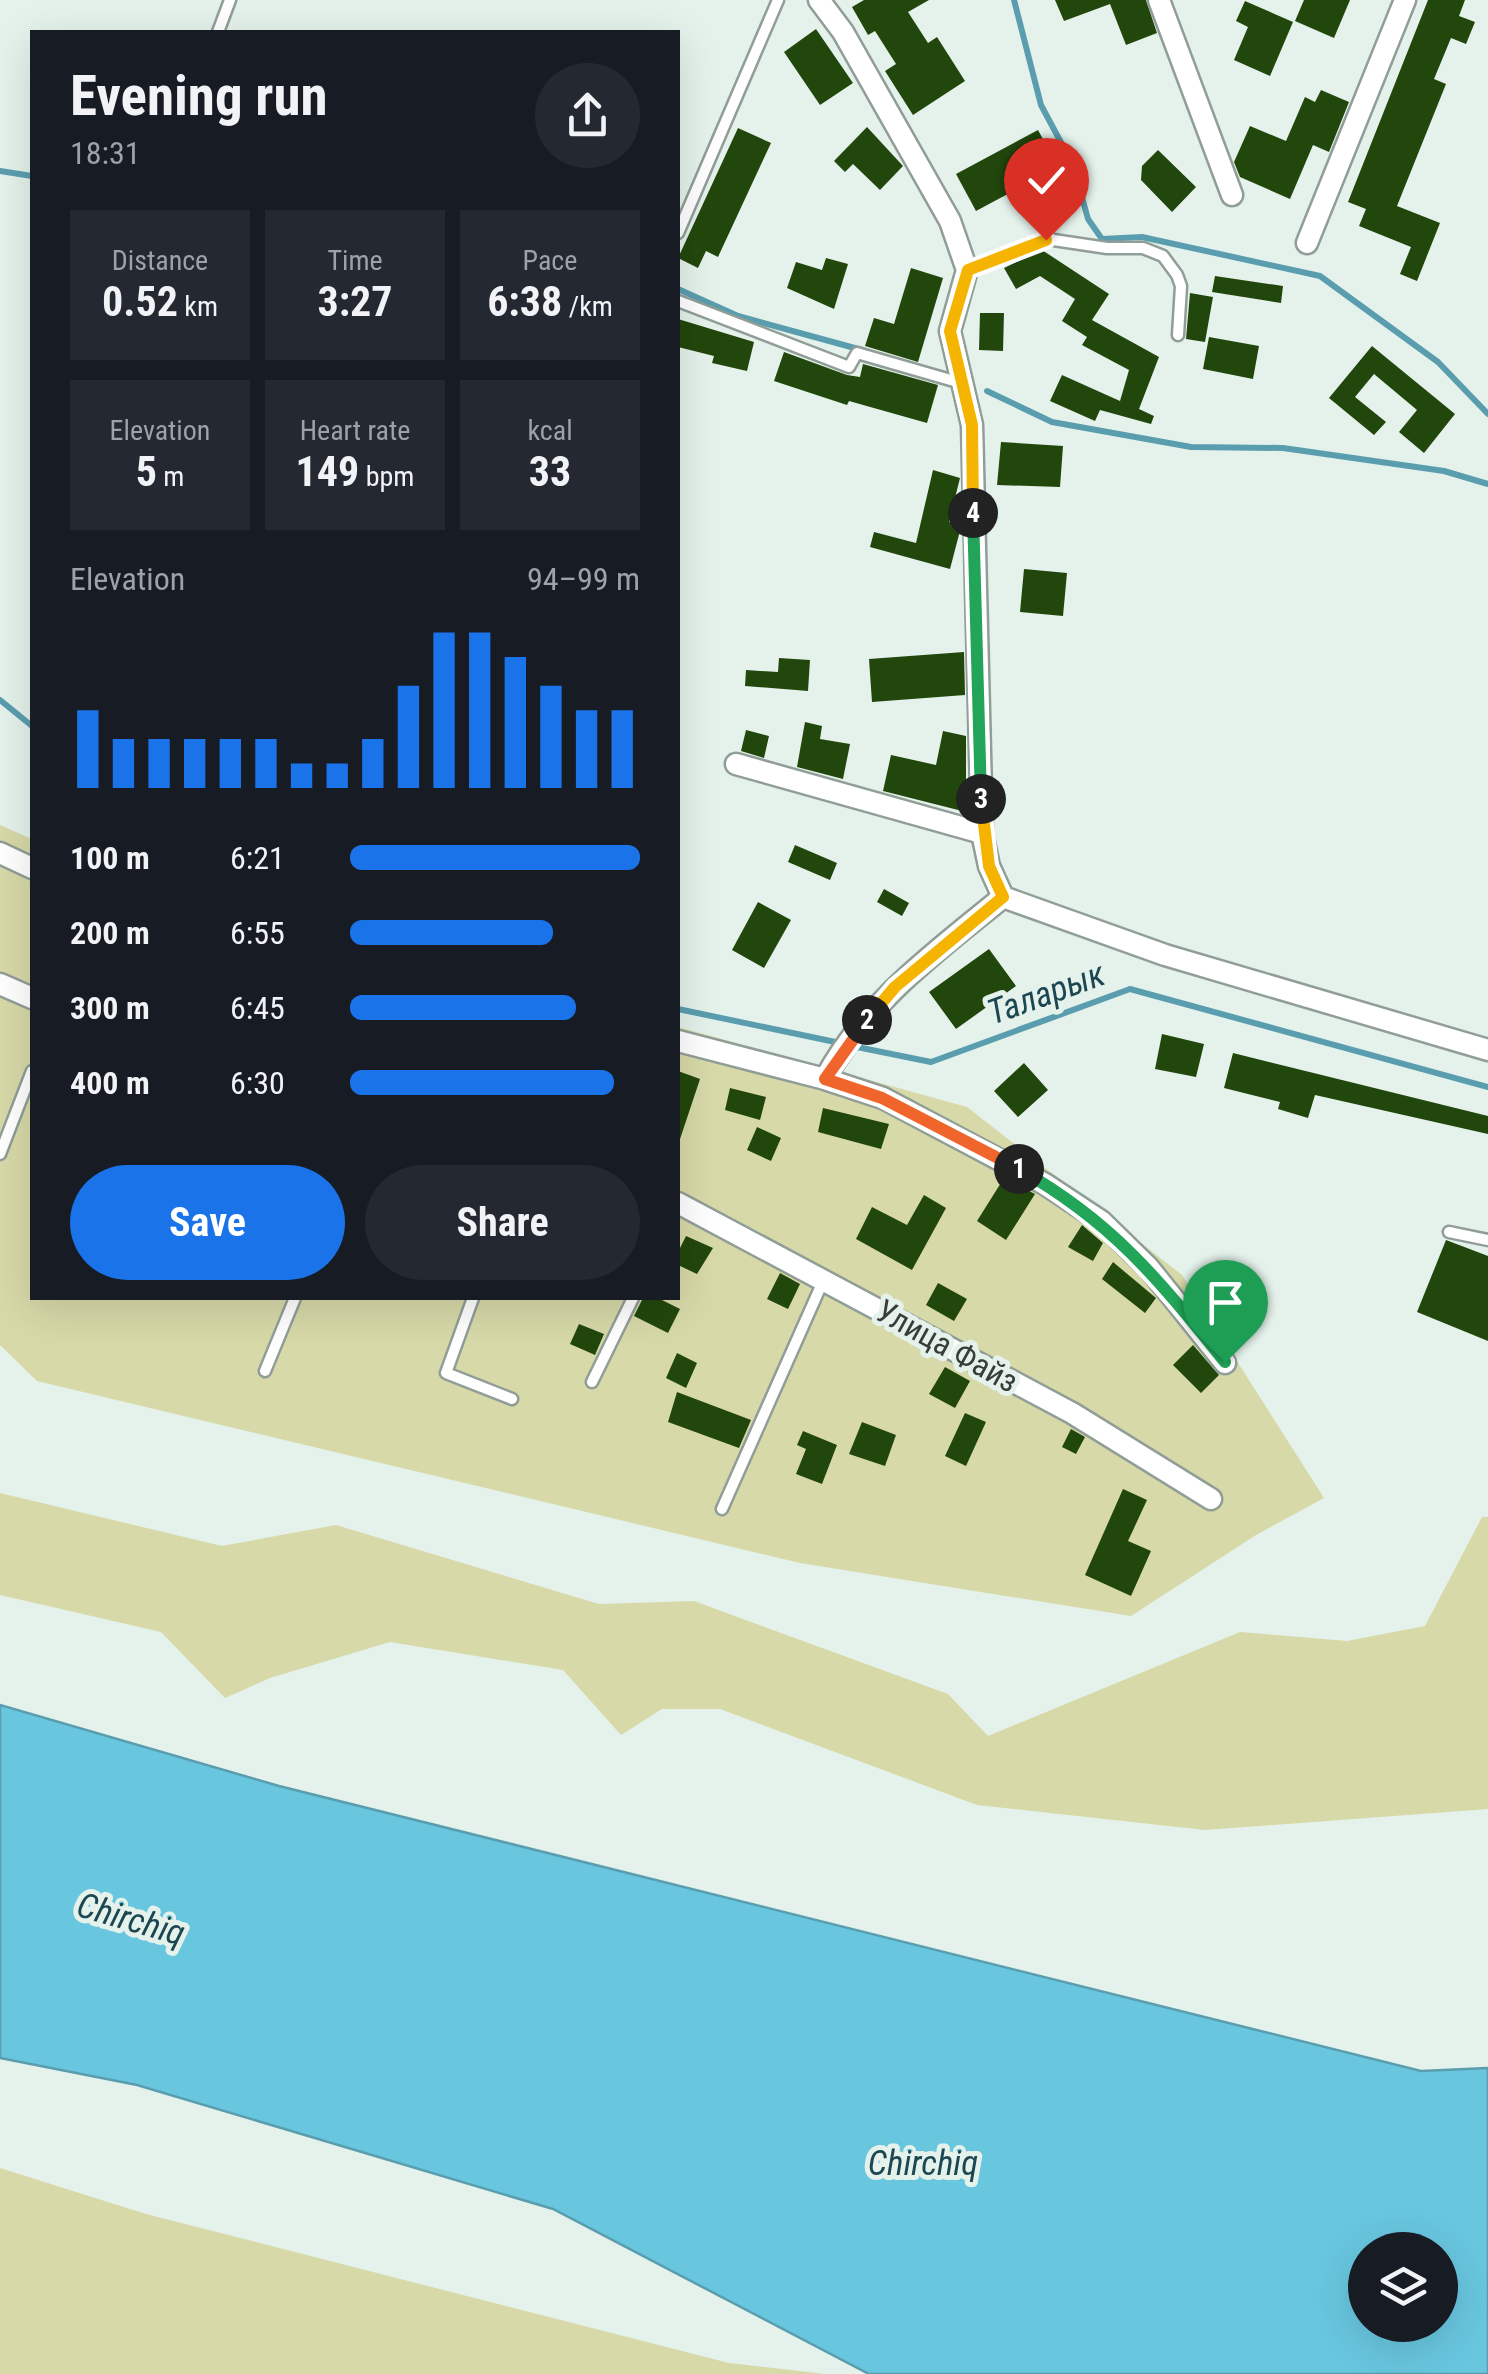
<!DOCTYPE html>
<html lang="en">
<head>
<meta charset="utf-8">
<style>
  :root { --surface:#171b24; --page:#242831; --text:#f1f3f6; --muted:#9ea1a6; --accent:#1a73e8 }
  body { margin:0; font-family:"Roboto Condensed",sans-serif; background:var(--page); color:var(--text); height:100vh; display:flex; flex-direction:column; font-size:38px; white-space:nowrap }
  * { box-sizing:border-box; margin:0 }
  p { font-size:32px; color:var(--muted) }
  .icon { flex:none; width:55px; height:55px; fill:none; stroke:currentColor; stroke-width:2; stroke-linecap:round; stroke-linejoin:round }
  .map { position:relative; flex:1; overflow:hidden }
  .drawer { position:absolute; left:30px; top:30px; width:650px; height:1270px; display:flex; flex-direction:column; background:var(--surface); border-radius:0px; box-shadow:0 10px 40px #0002 }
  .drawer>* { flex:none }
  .controls { position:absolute; left:1348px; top:2232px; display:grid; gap:20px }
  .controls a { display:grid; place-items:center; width:110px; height:110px; border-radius:50%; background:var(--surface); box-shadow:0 10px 40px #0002; font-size:50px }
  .pin { position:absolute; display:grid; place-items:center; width:85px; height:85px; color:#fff; margin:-102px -42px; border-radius:50% 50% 50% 0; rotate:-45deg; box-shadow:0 0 10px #0007 }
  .pin .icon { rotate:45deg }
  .km { position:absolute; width:50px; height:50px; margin:-25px; border-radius:50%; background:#222; color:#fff; font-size:28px; line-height:50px; text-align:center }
  .round { display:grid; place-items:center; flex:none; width:105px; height:105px; border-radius:52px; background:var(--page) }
  .headline { display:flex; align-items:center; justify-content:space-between; height:170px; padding:0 40px }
  h1 { font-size:55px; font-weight:700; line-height:75px }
  .figures { display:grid; grid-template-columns:repeat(3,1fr); gap:15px; height:170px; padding:10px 40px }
  .figures div { display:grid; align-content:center; border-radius:0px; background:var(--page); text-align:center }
  .figures b { font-size:42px; font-weight:700 }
  .figures small { font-size:28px; font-weight:400 }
  .figures p { font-size:28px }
  .chart { height:280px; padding:20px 40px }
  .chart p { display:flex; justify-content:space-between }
  .chart svg { width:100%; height:180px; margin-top:10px; stroke:var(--accent); stroke-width:6 }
  .button { display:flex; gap:20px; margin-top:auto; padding:20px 40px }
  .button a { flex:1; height:115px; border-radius:60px; background:var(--accent); color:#fff; font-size:40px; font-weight:700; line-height:115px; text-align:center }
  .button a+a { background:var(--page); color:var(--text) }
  ul { padding:0 40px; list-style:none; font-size:32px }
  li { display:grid; grid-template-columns:160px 120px 1fr; align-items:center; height:75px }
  li i { height:25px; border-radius:12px; background:var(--accent) }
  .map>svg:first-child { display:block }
  .green { fill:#d7d9a8 }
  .water { fill:#68c6df; stroke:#5a9dae; stroke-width:2.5; fill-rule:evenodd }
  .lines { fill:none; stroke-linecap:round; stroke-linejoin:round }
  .stream { stroke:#5a9dae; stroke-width:6 }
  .building { fill:#22470c }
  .lane-casing { stroke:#919e97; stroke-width:15 }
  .street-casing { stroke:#919e97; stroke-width:25 }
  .lane { stroke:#fff; stroke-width:10 }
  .street { stroke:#fff; stroke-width:20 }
  .split-1-casing { stroke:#fff; stroke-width:20 }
  .split-2-casing { stroke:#fff; stroke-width:20 }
  .split-3-casing { stroke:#fff; stroke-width:20 }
  .split-4-casing { stroke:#fff; stroke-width:20 }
  .split-5-casing { stroke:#fff; stroke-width:20 }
  .split-1 { stroke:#22a559; stroke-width:12 }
  .split-2 { stroke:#f0652b; stroke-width:12 }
  .split-3 { stroke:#f5b400; stroke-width:12 }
  .split-4 { stroke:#22a559; stroke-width:12 }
  .split-5 { stroke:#f5b400; stroke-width:12 }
  .labels { text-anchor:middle; stroke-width:10; stroke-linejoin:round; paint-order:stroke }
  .street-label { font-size:32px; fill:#383d3a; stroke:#e4f2eb }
  .water-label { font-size:35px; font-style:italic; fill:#1c4752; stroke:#e4f2eb }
</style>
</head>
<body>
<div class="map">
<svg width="1488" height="2374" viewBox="0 0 1488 2374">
  <rect width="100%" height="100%" fill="#e4f2eb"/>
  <!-- green -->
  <path class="green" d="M 0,825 L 32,839 L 32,1298 L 678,1298 L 678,1027 L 967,1107 L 1182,1275 L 1324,1498 L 1256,1535 L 1131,1616 L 800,1563 L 37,1381 L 0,1345 Z
    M 0,1493 L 222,1546 L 336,1525 L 599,1604 L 694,1601 L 948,1694 L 988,1736 L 1240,1632 L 1347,1641 L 1425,1626 L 1482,1517 L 1488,1517 L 1488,1809 L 1205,1830 L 977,1805 L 720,1709 L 662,1709 L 621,1735 L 563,1670 L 390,1642 L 270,1678 L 225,1698 L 161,1632 L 0,1595 Z
    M 0,2168 L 146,2214 L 729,2363 L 825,2374 L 0,2374 Z"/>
  <!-- water -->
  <path class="water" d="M 0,1705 L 279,1786 L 1421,2071 L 1488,2068 L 1488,2374 L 869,2374 L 553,2209 L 137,2085 L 0,2058 ZM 1440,2250 L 1440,2325 L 1365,2325 L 1365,2250 Z"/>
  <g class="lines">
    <!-- stream -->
    <path class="stream" d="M 1014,0 L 1041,105 L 1073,165 L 1088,219 L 1102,239 L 1142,237 L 1320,276 L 1438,362 L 1488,414
      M 0,171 L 32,176
      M 678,289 L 738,316 L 862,350
      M 987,391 L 1052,422 L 1191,447 L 1283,448 L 1444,471 L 1488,484
      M 0,700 L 32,726
      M 678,1009 L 840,1043
      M 852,1046 L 931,1062 L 1130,989 L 1488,1087"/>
  </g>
  <!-- building -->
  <path class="building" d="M 864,0 L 929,0 L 908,12 L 928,43 L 937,37 L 965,81 L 913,115 L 885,71 L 896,64 L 875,31 L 868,35 L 852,7 Z
    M 1055,0 L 1146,0 L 1157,33 L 1126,45 L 1110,4 L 1064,21 Z
    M 1304,0 L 1350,0 L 1334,38 L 1295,21 Z
    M 1428,0 L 1465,0 L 1459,16 L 1475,22 L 1466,44 L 1451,38 L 1434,79 L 1446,84 L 1397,206 L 1440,223 L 1417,281 L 1400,274 L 1411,247 L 1359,226 L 1366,209 L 1348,202 Z
    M 1245,1 L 1293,22 L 1270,76 L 1234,60 L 1248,27 L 1236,21 Z
    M 816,29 L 853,83 L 820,105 L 784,52 Z
    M 1321,90 L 1349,102 L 1329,152 L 1313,145 L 1290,199 L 1240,177 L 1234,162 L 1250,126 L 1286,141 L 1305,97 L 1315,102 Z
    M 867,127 L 903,166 L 880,190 L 853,164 L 845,172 L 834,161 Z
    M 738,128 L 771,143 L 718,257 L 706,251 L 698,268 L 678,258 Z
    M 1038,130 L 1058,167 L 976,211 L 956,174 Z
    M 1158,150 L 1196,187 L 1172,212 L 1141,180 L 1142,166 Z
    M 1042,250 L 1109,294 L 1092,320 L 1159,357 L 1139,409 L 1154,416 L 1151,424 L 1100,410 L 1095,421 L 1050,401 L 1062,375 L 1120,401 L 1129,370 L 1082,345 L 1087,337 L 1062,321 L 1075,299 L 1040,276 L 1016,289 L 1004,268 Z
    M 826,258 L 848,264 L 834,309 L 787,288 L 796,262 L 822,270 Z
    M 911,268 L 943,278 L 918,362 L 865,346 L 874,318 L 894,324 Z
    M 1215,276 L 1283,286 L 1281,303 L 1212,292 Z
    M 1190,293 L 1213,297 L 1205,342 L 1186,339 Z
    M 980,313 L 1004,313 L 1003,351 L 979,350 Z
    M 678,319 L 754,342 L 747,371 L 712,363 L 714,356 L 678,347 Z
    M 1209,337 L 1259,346 L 1253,379 L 1203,369 Z
    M 1372,346 L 1455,414 L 1424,453 L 1399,432 L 1417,410 L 1374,374 L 1355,397 L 1386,422 L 1374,435 L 1329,398 Z
    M 784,352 L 847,375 L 860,377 L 863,364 L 938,385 L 927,423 L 849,401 L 847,405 L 774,381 Z
    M 1001,442 L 1063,446 L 1060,487 L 997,485 Z
    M 933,470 L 960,478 L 949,522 L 961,527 L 950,569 L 870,547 L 874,532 L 916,543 Z
    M 1024,569 L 1067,573 L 1063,616 L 1020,612 Z
    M 964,652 L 965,695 L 872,702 L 869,659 Z
    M 779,658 L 810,660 L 808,691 L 745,686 L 746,670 L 778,672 Z
    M 805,722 L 822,726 L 820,739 L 850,744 L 843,779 L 797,767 Z
    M 746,730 L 769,736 L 764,758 L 741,751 Z
    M 943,731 L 966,736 L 966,812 L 883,791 L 891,755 L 936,765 Z
    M 795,845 L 837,863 L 830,880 L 788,862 Z
    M 884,889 L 909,903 L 902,916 L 877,902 Z
    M 758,902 L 791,920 L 764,968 L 732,950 Z
    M 989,949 L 1016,986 L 956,1029 L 929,992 Z
    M 1162,1034 L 1204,1044 L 1196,1077 L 1155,1069 Z
    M 1233,1053 L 1488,1116 L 1488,1134 L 1315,1095 L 1308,1118 L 1278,1109 L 1280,1102 L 1224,1088 Z
    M 1024,1063 L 1048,1090 L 1018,1117 L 994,1091 Z
    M 678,1071 L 700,1079 L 680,1139 L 678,1138 Z
    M 730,1088 L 766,1097 L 760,1120 L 725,1110 Z
    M 823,1108 L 889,1124 L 881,1149 L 818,1132 Z
    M 757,1127 L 781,1138 L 771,1161 L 747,1150 Z
    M 1004,1178 L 1035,1194 L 1006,1240 L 977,1221 Z
    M 924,1195 L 946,1208 L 912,1270 L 856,1239 L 872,1207 L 907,1225 Z
    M 1082,1225 L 1103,1243 L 1093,1261 L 1068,1247 Z
    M 686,1236 L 713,1248 L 697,1274 L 678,1265 L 678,1252 Z
    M 1446,1240 L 1488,1256 L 1488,1341 L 1417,1312 Z
    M 1113,1262 L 1156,1298 L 1145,1313 L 1102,1279 Z
    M 780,1273 L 800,1284 L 788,1309 L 767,1299 Z
    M 938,1283 L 967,1299 L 954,1321 L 926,1305 Z
    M 643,1298 L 658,1298 L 680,1309 L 668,1333 L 634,1316 Z
    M 579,1324 L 604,1334 L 595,1355 L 570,1344 Z
    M 1193,1345 L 1219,1375 L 1201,1393 L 1173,1365 Z
    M 677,1353 L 697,1363 L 686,1388 L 666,1378 Z
    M 945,1367 L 970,1381 L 955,1408 L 929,1394 Z
    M 677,1392 L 751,1420 L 739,1448 L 668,1422 Z
    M 965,1413 L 986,1422 L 966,1466 L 945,1456 Z
    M 862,1422 L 896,1435 L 885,1466 L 849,1454 Z
    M 1071,1429 L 1085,1437 L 1076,1454 L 1062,1447 Z
    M 803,1431 L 837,1445 L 822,1484 L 796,1474 L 806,1449 L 797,1445 Z
    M 1123,1489 L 1147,1500 L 1128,1541 L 1151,1551 L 1131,1596 L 1085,1575 Z"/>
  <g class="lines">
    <!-- lane casing -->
    <g class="lane-casing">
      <path id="lane" d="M 218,32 L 230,0
        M 678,233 L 778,0
        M 967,270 L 1047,239 L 1107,248 L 1143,248 L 1163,256 L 1177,275 L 1181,286 L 1178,335
        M 678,301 L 849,367 L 857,353 L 961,383
        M 0,1154 L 32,1071
        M 1449,1232 L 1488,1240
        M 473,1298 L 446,1373 L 512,1399
        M 265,1371 L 295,1298
        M 592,1382 L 633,1298
        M 722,1509 L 824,1279"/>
    </g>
    <!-- street casing -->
    <g class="street-casing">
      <path id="street" d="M 819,0 L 843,32 L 950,221 L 967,270 L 950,331 L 972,425 L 982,833 L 989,866 L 1003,897
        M 1159,0 L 1232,195
        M 1307,243 L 1405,0
        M 736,764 L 982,833
        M 0,853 L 32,868
        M 0,984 L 32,998
        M 678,1041 L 825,1079 L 883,1098 L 1045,1184 L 1101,1221 L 1149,1268 L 1225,1363
        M 825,1079 C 866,1002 937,951 1003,897 L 1165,955 L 1488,1050
        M 678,1203 L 1072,1413 L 1211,1499"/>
    </g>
    <!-- lane -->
    <use href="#lane" class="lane"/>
    <!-- street -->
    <use href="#street" class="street"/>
  </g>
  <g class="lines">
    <!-- split-1 casing -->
    <g class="split-1-casing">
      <path id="split-1" d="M 1019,1169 C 1113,1222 1159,1280 1225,1362"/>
    </g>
    <!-- split-2 casing -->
    <g class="split-2-casing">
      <path id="split-2" d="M 867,1020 L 825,1079 L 882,1098 L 1019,1169"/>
    </g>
    <!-- split-3 casing -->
    <g class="split-3-casing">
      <path id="split-3" d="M 867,1020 L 895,987 L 1003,897 L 989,866 L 981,799"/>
    </g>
    <!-- split-4 casing -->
    <g class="split-4-casing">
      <path id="split-4" d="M 973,513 L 981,799"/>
    </g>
    <!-- split-5 casing -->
    <g class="split-5-casing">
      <path id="split-5" d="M 973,513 L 972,425 L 950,331 L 968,270 L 1046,240"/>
    </g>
    <!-- split-1 -->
    <use href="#split-1" class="split-1"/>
    <!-- split-2 -->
    <use href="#split-2" class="split-2"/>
    <!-- split-3 -->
    <use href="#split-3" class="split-3"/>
    <!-- split-4 -->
    <use href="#split-4" class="split-4"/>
    <!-- split-5 -->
    <use href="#split-5" class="split-5"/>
  </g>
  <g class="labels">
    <!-- street labels -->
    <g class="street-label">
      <text transform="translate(947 1346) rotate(29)" y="11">Улица Файз</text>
    </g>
    <!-- water labels -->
    <g class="water-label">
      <text transform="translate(1046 993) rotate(-20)" y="12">Таларык</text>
      <text transform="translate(131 1919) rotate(16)" y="12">Chirchiq</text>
      <text x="923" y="2175">Chirchiq</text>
    </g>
  </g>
</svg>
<div class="controls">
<a><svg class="icon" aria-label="layers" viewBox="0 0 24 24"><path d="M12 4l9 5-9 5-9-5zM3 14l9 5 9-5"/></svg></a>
</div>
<div class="pin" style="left:1225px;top:1362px;background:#1e9e55"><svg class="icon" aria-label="arrive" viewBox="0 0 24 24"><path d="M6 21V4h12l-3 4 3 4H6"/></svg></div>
<div class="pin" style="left:1046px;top:240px;background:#d93025"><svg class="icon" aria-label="check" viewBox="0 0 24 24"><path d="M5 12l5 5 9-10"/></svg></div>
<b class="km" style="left:1019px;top:1169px">1</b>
<b class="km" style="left:867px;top:1020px">2</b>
<b class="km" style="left:981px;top:799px">3</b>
<b class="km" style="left:973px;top:513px">4</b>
<section class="drawer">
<div class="headline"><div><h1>Evening run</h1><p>18:31</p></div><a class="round"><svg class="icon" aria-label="share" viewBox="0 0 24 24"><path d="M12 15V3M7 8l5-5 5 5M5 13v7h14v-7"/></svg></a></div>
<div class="figures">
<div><p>Distance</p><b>0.52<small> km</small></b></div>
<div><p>Time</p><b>3:27</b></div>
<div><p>Pace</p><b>6:38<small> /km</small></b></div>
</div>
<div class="figures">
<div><p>Elevation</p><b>5<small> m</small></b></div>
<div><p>Heart rate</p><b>149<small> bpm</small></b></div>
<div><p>kcal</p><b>33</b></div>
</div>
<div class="chart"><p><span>Elevation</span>94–99 m</p>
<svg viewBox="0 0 160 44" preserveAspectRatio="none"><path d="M5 44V25M15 44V32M25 44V32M35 44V32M45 44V32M55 44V32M65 44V38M75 44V38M85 44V32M95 44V19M105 44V6M115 44V6M125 44V12M135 44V19M145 44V25M155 44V25"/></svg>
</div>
<ul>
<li><b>100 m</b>6:21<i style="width:100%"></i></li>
<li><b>200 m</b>6:55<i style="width:70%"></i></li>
<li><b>300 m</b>6:45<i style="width:78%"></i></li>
<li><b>400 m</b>6:30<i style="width:91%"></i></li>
</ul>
<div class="button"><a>Save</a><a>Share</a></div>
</section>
</div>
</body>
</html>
